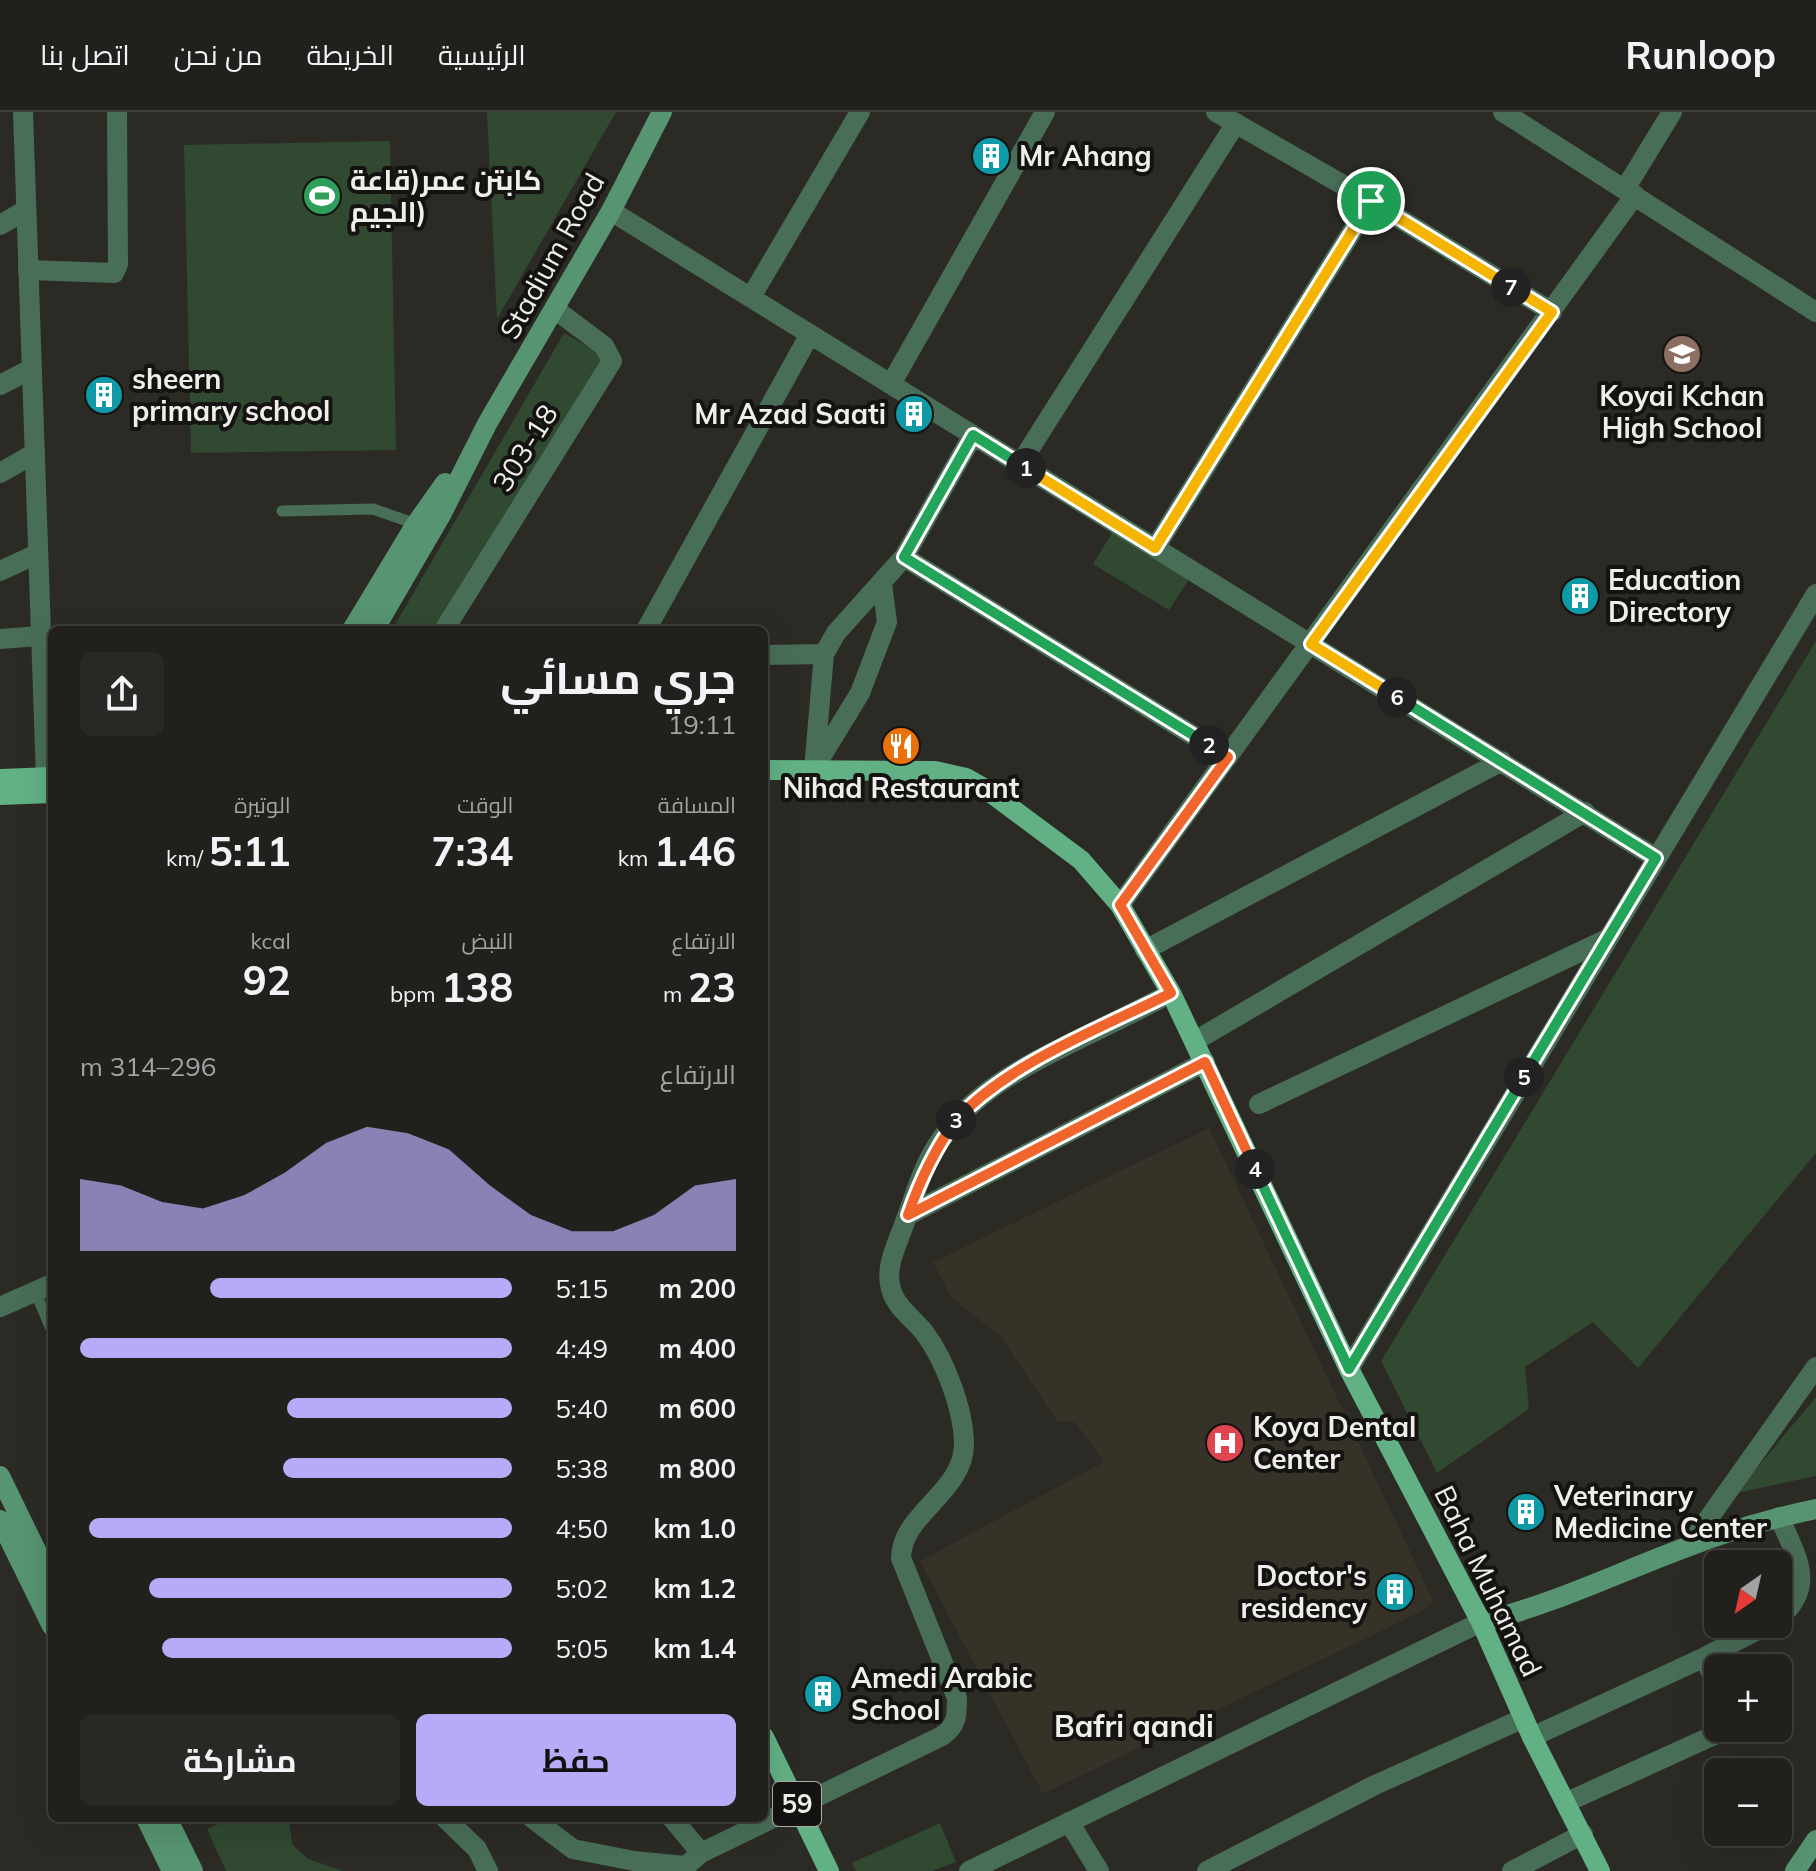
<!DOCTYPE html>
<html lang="ar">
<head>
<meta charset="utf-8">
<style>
  :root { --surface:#21201c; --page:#292825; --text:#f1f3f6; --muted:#a2a3a3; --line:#3e3e3b; --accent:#b7abf7 }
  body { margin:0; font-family:Mulish,Cairo,sans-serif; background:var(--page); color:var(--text); direction:rtl; height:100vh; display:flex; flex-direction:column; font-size:30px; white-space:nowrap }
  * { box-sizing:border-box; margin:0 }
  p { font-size:26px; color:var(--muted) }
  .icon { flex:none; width:44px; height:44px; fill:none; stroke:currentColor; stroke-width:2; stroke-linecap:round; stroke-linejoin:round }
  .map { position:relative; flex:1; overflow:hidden; direction:ltr }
  .sheet { position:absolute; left:48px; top:514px; width:720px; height:1196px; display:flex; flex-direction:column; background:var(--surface); border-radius:12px; box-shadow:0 8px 32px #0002,0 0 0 2px var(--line); direction:rtl }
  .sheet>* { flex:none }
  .needle { width:52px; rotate:214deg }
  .controls { position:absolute; left:1704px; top:1438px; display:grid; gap:16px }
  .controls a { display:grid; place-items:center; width:88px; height:88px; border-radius:12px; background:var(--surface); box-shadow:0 8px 32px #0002,0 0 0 2px var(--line); font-size:40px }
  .pin { position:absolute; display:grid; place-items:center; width:68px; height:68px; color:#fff; margin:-34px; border:4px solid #fff; border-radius:50%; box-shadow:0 2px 8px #0007 }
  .km { position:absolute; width:40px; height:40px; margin:-20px; border-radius:50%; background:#222; color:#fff; font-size:22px; line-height:40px; text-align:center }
  .round { display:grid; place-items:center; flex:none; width:84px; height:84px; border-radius:12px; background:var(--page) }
  .overview { display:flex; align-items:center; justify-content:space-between; height:136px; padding:0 32px }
  h1 { font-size:44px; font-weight:700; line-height:60px }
  .metrics { display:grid; grid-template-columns:repeat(3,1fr); gap:12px; height:136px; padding:8px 32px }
  .metrics div { display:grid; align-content:center }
  .metrics b { font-size:40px; font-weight:700 }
  .metrics small { font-size:22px; font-weight:400 }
  .metrics p { font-size:22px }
  .chart { height:224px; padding:16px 32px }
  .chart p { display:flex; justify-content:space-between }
  .chart svg { width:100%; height:144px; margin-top:8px; fill:var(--accent); opacity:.7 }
  .primary-button { display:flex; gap:16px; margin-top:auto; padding:16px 32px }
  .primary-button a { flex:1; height:92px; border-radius:12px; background:var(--accent); color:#111; font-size:32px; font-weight:700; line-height:92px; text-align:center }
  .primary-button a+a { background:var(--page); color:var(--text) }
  ul { padding:0 32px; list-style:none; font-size:26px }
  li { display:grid; grid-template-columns:128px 96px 1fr; align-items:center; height:60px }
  li i { height:20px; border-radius:10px; background:var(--accent) }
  header { display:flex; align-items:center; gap:48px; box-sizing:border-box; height:112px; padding:0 40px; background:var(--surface); border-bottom:2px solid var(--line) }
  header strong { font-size:38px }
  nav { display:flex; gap:44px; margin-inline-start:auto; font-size:28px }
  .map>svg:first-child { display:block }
  .built { fill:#363227 }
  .green { fill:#304930 }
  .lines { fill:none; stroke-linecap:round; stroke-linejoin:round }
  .service { stroke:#496e58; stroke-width:11 }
  .minor { stroke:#496e58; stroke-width:20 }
  .tertiary { stroke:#496e58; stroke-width:20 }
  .secondary { stroke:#579471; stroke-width:20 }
  .primary { stroke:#61b184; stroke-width:20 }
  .split-1-casing { stroke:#fff; stroke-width:16 }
  .split-2-casing { stroke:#fff; stroke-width:16 }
  .split-3-casing { stroke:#fff; stroke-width:16 }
  .split-4-casing { stroke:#fff; stroke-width:16 }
  .split-5-casing { stroke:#fff; stroke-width:16 }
  .split-6-casing { stroke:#fff; stroke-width:16 }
  .split-7-casing { stroke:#fff; stroke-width:16 }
  .split-8-casing { stroke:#fff; stroke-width:16 }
  .split-1 { stroke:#f5b400; stroke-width:10 }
  .split-2 { stroke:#22a559; stroke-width:10 }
  .split-3 { stroke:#f0652b; stroke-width:10 }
  .split-4 { stroke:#f0652b; stroke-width:10 }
  .split-5 { stroke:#22a559; stroke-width:10 }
  .split-6 { stroke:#22a559; stroke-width:10 }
  .split-7 { stroke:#f5b400; stroke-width:10 }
  .split-8 { stroke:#f5b400; stroke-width:10 }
  .labels { text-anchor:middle; stroke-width:8; stroke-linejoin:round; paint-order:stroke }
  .shield { fill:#141311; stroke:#adaca9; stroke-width:2 }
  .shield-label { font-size:26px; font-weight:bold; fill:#efeeea }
  .poi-label { font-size:28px; font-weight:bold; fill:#efeeea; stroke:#141311; text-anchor:start }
  .street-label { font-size:28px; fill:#efeeea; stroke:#141311 }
  .neighbourhood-label { font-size:30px; font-weight:bold; fill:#efeeea; stroke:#141311 }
</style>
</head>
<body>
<header>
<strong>Runloop</strong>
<nav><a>الرئيسية</a><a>الخريطة</a><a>من نحن</a><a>اتصل بنا</a></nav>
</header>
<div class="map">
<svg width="1816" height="1759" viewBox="0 0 1816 1759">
  <rect width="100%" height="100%" fill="#2c2a25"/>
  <!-- built -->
  <path class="built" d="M 1209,1016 L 1434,1490 L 1418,1501 L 1043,1682 L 920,1449 L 1104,1350 L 1076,1311 L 1057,1309 L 1001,1225 L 951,1185 L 933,1150 Z"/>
  <!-- green -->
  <path class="green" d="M 487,0 L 616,0 L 497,207 Z
    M 390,29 L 396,338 L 191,341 L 184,33 Z
    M 564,221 L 608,246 L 440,518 L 392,518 Z
    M 1115,416 L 1193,461 L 1169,498 L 1093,452 Z
    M 1816,529 L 1816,1041 L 1638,1256 L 1593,1210 L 1525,1255 L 1529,1297 L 1437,1361 L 1381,1249 Z
    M 1816,1285 L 1816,1364 L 1736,1381 Z
    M 232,1706 L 289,1706 L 292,1732 L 308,1747 L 343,1759 L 226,1759 L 207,1717 Z
    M 940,1711 L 956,1750 L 932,1759 L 856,1759 L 852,1751 Z"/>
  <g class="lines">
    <!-- service -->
    <path class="service" d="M 282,399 L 373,397 L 416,412
      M 35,1179 L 52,1219"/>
    <!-- minor -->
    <path class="minor" d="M 1216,0 L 1371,89 L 1552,200
      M 1503,0 L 1816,200
      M 1625,77 L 1672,0
      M 611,99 L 1656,746
      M 0,113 L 26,98
      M 28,158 L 114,161 L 118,152 L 117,0
      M 751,185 L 860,0
      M 891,272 L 1045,0
      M 0,273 L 31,257
      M 1020,352 L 1236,11
      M 0,361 L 35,341
      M 1155,436 L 1371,89
      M 904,445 L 1228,645
      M 0,459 L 37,442
      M 444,518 L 612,249 L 604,234 L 556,198
      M 646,518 L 810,222
      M 0,527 L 40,524
      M 764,543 L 824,542
      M 816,653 L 860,581 L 887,510 L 882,472
      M 814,657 L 824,542 L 836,521 L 904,445 L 973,323
      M 1120,793 L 1635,83
      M 1145,838 L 1502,649
      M 1195,929 L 1585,700
      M 1259,992 L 1607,827
      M 908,1103 L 1205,950
      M 0,1195 L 52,1172
      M 1689,1434 L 1816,1255
      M 1778,1507 C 1816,1475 1798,1447 1779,1405
      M 1705,1545 L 1718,1579
      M 1532,1625 L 1705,1545 L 1769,1512
      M 1567,1690 L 1721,1620 L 1725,1616
      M 445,1706 L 477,1737 L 488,1759
      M 532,1706 L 573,1737 L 634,1749 L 685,1754
      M 672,1706 L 701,1741
      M 1069,1710 L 1099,1759
      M 680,1759 L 701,1741 L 942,1624 C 957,1613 957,1604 957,1586 L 901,1446 C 901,1402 963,1381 964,1333 C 964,1298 945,1248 924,1220 C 913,1206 896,1196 891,1177 C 884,1154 899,1129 906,1107 C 915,1083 922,1057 936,1035 C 969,982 1019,957 1073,930 C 1106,914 1139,898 1171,881
      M 1207,1759 L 1375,1673 L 1524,1606
      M 1512,1759 L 1583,1722"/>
    <!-- tertiary -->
    <path class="tertiary" d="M 23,0 L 46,666
      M 1349,1257 L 1816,482
      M 969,1759 L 1481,1510"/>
    <!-- secondary -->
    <path class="secondary" d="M 352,518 L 416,412 L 445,371
      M 374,518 L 441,403 L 487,312 L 611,99 L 662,0
      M 0,1364 L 52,1471
      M 0,1408 L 52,1514
      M 1481,1510 C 1552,1493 1619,1460 1687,1435 C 1729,1419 1772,1406 1816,1397
      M 146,1706 L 172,1759
      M 167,1706 L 193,1759
      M 1795,1759 L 1816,1728"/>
    <!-- primary -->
    <path class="primary" d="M 764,658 L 935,659 L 966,666 L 987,678 L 1081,748 L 1120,793 L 1171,881 L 1349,1257 L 1481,1510 L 1532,1625 L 1600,1759
      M 0,667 L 52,665
      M 0,683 L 52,681
      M 764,1625 L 829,1759"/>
  </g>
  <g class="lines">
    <!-- split-1 casing -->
    <g class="split-1-casing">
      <path id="split-1" d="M 1026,356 L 1155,436 L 1371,89"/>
    </g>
    <!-- split-2 casing -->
    <g class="split-2-casing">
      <path id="split-2" d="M 1026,356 L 973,323 L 904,445 L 1209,633"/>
    </g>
    <!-- split-3 casing -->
    <g class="split-3-casing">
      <path id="split-3" d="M 956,1008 C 1008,951 1102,916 1171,881 L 1120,793 L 1228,645 L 1209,633"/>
    </g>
    <!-- split-4 casing -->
    <g class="split-4-casing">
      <path id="split-4" d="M 956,1008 C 934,1038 920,1068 908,1103 L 1205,950 L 1255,1057"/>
    </g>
    <!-- split-5 casing -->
    <g class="split-5-casing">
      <path id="split-5" d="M 1255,1057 L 1349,1257 L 1524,965"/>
    </g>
    <!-- split-6 casing -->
    <g class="split-6-casing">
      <path id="split-6" d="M 1397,585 L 1656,746 L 1524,965"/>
    </g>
    <!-- split-7 casing -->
    <g class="split-7-casing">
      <path id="split-7" d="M 1397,585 L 1311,532 L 1552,200 L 1511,175"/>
    </g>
    <!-- split-8 casing -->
    <g class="split-8-casing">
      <path id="split-8" d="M 1371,89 L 1511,175"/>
    </g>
    <!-- split-1 -->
    <use href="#split-1" class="split-1"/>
    <!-- split-2 -->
    <use href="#split-2" class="split-2"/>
    <!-- split-3 -->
    <use href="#split-3" class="split-3"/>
    <!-- split-4 -->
    <use href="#split-4" class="split-4"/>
    <!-- split-5 -->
    <use href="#split-5" class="split-5"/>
    <!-- split-6 -->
    <use href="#split-6" class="split-6"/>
    <!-- split-7 -->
    <use href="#split-7" class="split-7"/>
    <!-- split-8 -->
    <use href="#split-8" class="split-8"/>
  </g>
  <!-- icons -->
  <defs>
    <g id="building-disc" transform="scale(2)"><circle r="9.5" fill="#0f9aa8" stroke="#141311"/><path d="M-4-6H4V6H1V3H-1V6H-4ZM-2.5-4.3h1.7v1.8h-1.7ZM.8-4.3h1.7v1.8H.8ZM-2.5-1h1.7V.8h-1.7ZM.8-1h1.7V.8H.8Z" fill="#fff"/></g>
    <g id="stadium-disc" transform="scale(2)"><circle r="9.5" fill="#2e9e5b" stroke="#141311"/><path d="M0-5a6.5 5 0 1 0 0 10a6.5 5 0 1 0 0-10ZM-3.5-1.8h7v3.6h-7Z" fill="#fff"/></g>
    <g id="school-disc" transform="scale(2)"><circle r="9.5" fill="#8d6e63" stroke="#141311"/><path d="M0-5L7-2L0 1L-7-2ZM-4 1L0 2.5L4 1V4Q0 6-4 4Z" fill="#fff"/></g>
    <g id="restaurant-disc" transform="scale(2)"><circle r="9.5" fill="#e8710a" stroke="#141311"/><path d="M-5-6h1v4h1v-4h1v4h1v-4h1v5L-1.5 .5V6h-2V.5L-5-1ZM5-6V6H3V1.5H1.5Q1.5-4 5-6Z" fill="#fff"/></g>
    <g id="hospital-disc" transform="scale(2)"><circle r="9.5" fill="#e0444e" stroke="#141311"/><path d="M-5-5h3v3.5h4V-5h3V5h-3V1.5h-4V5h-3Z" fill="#fff"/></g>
  </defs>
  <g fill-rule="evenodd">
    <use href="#building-disc" x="991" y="44"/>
    <use href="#stadium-disc" x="322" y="84"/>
    <use href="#school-disc" x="1682" y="242"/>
    <use href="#building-disc" x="104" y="283"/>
    <use href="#building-disc" x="914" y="302"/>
    <use href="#building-disc" x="1580" y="484"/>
    <use href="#restaurant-disc" x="901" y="634"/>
    <use href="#hospital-disc" x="1225" y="1331"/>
    <use href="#building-disc" x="1526" y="1400"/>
    <use href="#building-disc" x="1395" y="1480"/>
    <use href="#building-disc" x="823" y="1582"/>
  </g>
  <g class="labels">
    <!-- shield labels -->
    <rect class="shield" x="773" y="1670" width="48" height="44" rx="6"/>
    <g class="shield-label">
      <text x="797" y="1701">59</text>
    </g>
    <!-- poi labels -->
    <g class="poi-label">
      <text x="1019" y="54">Mr Ahang</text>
      <text x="350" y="78">كابتن عمر(قاعة<tspan x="350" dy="32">الجيم)</tspan></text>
      <text x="132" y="277">sheern<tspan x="132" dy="32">primary school</tspan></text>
      <text x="1682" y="294" text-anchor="middle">Koyai Kchan<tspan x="1682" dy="32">High School</tspan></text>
      <text x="886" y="312" text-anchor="end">Mr Azad Saati</text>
      <text x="1608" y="478">Education<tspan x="1608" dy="32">Directory</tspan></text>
      <text x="901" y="686" text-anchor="middle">Nihad Restaurant</text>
      <text x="1253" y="1325">Koya Dental<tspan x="1253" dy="32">Center</tspan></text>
      <text x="1554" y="1394">Veterinary<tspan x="1554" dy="32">Medicine Center</tspan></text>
      <text x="1367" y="1474" text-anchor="end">Doctor's<tspan x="1367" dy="32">residency</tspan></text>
      <text x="851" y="1576">Amedi Arabic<tspan x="851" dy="32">School</tspan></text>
    </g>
    <!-- street labels -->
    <g class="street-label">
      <text transform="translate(552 144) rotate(-61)" y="10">Stadium Road</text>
      <text transform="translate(525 336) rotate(-58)" y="10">303-18</text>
      <text transform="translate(1488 1469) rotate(64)" y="10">Baha Muhamad</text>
    </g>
    <!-- neighbourhood labels -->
    <g class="neighbourhood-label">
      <text x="1134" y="1625">Bafri qandi</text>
    </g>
  </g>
</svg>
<div class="controls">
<a><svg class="needle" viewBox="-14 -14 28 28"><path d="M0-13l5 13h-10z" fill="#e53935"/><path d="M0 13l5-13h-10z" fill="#a2a3a3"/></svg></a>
<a>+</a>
<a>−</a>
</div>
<div class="pin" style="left:1371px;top:89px;background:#1e9e55"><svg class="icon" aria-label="arrive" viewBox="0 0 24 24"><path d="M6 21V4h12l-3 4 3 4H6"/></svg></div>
<b class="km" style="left:1026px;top:356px">1</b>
<b class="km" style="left:1209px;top:633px">2</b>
<b class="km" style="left:956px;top:1008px">3</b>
<b class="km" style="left:1255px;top:1057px">4</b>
<b class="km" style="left:1524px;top:965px">5</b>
<b class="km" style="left:1397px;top:585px">6</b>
<b class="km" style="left:1511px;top:175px">7</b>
<section class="sheet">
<div class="overview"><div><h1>جري مسائي</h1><p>19:11</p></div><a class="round"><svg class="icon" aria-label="share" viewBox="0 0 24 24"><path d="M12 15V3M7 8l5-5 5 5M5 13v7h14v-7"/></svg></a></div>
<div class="metrics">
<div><p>المسافة</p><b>1.46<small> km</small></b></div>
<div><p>الوقت</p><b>7:34</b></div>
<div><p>الوتيرة</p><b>5:11<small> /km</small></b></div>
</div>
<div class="metrics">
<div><p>الارتفاع</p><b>23<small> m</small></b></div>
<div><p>النبض</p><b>138<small> bpm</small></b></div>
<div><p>kcal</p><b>92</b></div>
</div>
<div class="chart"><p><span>الارتفاع</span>296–314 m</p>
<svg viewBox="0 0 160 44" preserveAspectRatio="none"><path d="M0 44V22L10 24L20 29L30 31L40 27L50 20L60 11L70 6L80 8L90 13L100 24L110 33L120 38L130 38L140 33L150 24L160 22V44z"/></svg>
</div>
<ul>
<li><b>200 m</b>5:15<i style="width:70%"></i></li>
<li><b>400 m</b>4:49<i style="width:100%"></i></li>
<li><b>600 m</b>5:40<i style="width:52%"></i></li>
<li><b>800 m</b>5:38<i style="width:53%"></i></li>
<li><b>1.0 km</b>4:50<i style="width:98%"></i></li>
<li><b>1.2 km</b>5:02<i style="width:84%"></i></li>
<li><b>1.4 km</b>5:05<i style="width:81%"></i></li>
</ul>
<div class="primary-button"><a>حفظ</a><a>مشاركة</a></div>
</section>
</div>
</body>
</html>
